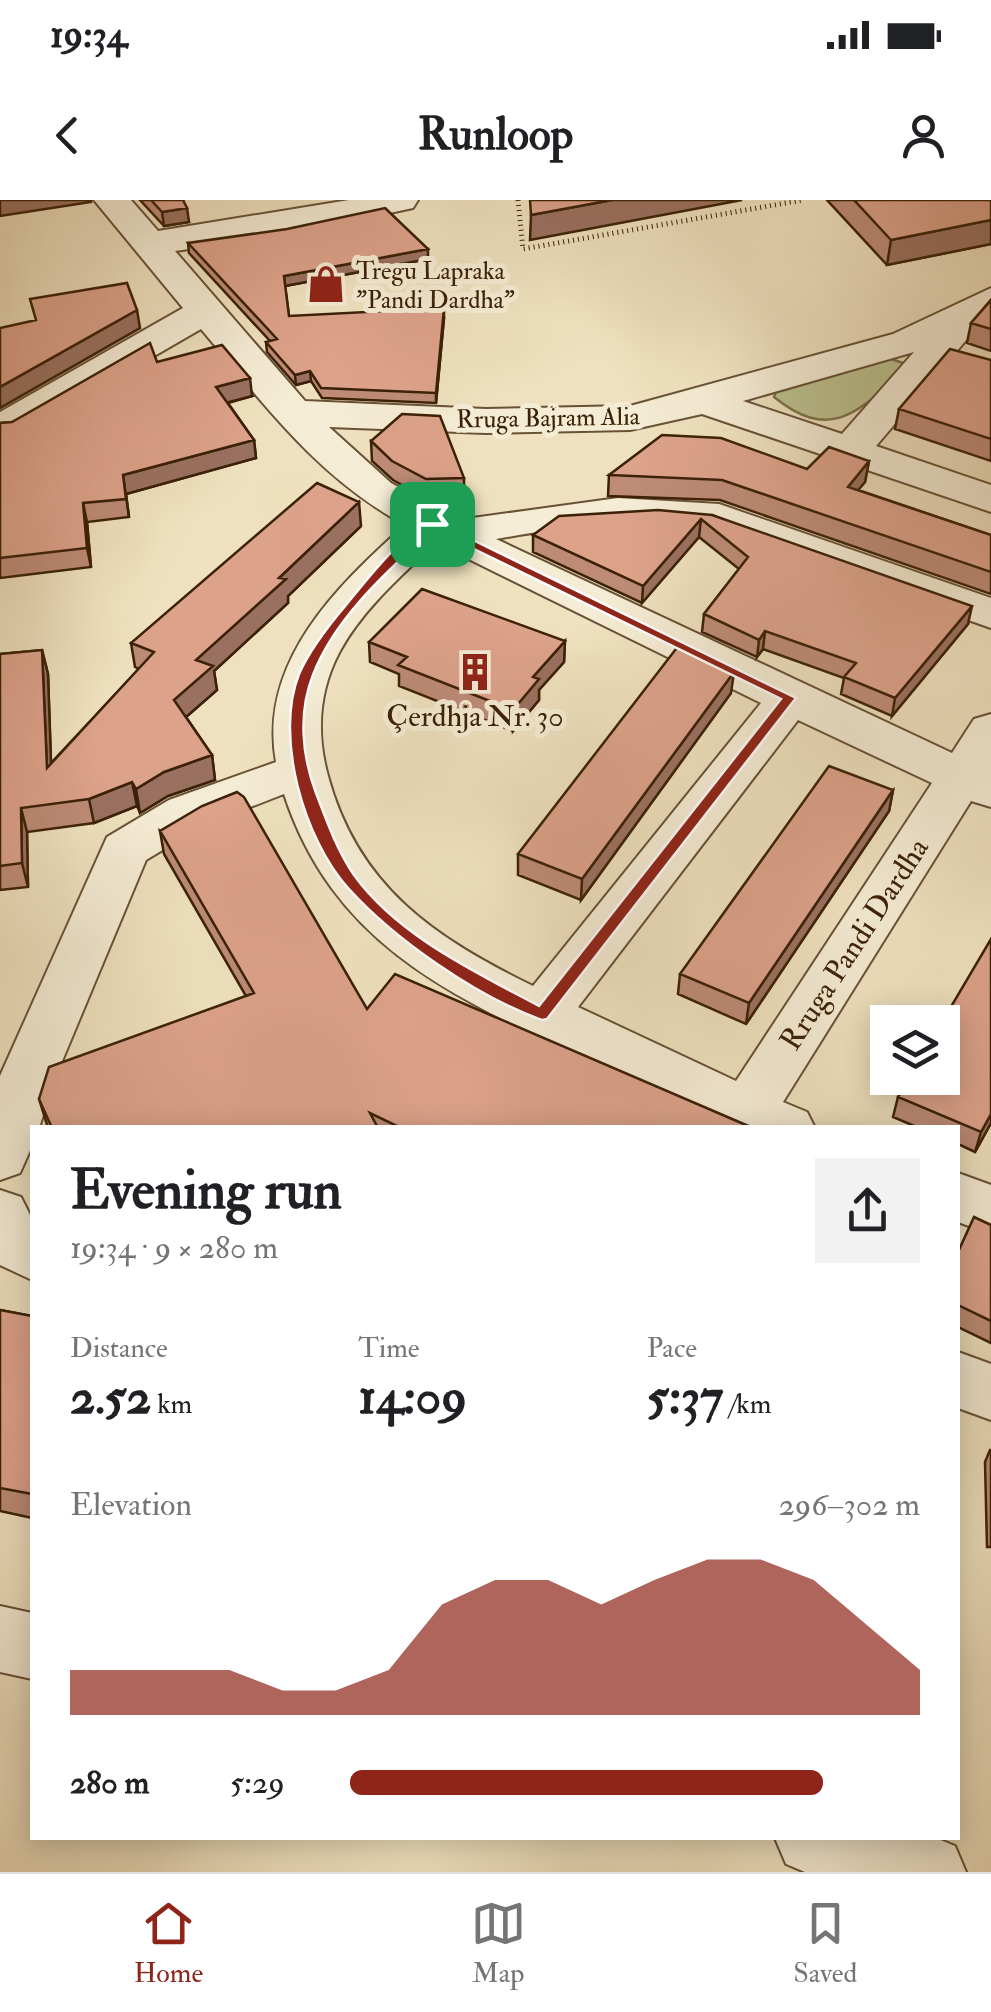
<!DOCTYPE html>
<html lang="en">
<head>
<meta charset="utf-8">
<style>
  :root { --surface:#fff; --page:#f2f2f2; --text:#202124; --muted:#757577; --line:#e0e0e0; --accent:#8f2418 }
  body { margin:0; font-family:"IM FELL Double Pica",serif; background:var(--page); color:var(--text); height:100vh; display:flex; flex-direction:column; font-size:38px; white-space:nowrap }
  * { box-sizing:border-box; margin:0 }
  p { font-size:32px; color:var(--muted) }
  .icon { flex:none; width:55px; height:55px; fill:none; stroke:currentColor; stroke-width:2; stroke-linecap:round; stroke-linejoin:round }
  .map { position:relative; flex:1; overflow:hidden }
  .details { position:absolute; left:30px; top:925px; width:930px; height:715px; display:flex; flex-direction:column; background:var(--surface); border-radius:0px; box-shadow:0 5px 25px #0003 }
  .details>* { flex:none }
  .tools { position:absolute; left:870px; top:805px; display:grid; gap:20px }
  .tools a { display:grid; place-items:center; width:90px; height:90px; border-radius:0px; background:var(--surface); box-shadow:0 5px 25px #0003; font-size:50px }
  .pin { position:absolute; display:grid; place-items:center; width:85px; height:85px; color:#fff; margin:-42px; border-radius:20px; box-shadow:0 5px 15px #0006 }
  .round { display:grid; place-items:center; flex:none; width:105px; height:105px; border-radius:0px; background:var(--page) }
  .head { display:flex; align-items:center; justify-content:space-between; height:170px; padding:0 40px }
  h1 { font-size:55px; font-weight:800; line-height:75px }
  .metrics { display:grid; grid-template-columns:repeat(3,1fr); gap:15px; height:170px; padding:10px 40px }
  .metrics div { display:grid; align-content:center }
  .metrics b { font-size:50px; font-weight:800 }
  .metrics small { font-size:28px; font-weight:400 }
  .metrics p { font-size:28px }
  .chart { height:280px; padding:20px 40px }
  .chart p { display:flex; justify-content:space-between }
  .chart svg { width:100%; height:180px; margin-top:10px; fill:var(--accent); opacity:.7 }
  ul { padding:0 40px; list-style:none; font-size:32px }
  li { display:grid; grid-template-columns:160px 120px 1fr; align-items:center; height:75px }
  li i { height:25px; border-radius:12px; background:var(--accent) }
  .status { display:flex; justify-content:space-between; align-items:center; height:70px; padding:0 50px; background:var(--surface); direction:ltr }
  .status svg { height:28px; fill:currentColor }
  header { display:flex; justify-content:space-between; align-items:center; height:130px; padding:0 40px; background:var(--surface); font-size:45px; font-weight:800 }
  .menu { display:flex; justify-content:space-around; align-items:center; height:140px; border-top:2px solid var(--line); background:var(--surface); font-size:28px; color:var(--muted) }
  .menu a { display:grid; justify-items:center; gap:5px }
  .menu .selected { color:var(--accent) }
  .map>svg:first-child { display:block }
  .green { fill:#bcc290; stroke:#7c724c; stroke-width:2.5 }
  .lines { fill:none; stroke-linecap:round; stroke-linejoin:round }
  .minor-casing { stroke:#685135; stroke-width:4 }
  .path { stroke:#3b2107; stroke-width:5; stroke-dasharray:1 4; stroke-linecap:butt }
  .minor { fill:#f5ecd5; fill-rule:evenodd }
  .wall { fill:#bd8b77; stroke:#3b2107; stroke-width:2.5 }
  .shaded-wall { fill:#9a7161; stroke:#3b2107; stroke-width:2.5 }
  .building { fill:#dca28a; stroke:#3b2107; stroke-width:2.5 }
  .route { fill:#8f2418; stroke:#fff; stroke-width:2.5; fill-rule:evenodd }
  .labels { text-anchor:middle; stroke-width:10; stroke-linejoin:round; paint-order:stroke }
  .far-poi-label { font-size:25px; fill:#3b2107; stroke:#f5ecd5; text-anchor:start }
  .far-street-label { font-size:25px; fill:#3b2107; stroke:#f5ecd5 }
  .poi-label { font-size:30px; fill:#3b2107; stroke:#f5ecd5 }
  .street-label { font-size:30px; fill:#3b2107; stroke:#f5ecd5 }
</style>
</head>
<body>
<div class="status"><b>19:34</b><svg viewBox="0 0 49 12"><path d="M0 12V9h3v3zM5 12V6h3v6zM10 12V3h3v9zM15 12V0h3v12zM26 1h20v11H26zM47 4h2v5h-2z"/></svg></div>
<header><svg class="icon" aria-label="back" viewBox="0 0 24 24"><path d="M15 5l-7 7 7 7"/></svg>Runloop<svg class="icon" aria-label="person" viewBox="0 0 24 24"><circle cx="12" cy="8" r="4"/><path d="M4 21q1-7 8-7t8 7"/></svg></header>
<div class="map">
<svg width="991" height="1672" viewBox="0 0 991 1672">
  <rect width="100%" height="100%" fill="#efe1bf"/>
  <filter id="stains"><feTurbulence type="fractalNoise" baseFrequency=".002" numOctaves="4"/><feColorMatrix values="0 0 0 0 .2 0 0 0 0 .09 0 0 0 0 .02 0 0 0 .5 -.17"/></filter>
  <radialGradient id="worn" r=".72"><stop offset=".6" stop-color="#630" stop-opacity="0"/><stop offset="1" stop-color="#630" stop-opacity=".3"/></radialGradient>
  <!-- green -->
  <path class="green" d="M 891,159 L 906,164 L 906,169 C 860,210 832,244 774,197 L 776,191 L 791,184 Z"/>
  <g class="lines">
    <!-- minor casing -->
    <g class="minor-casing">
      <path id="minor" d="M 94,0 L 131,0 L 158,31 L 349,0 L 418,0 L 413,8 L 287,35 L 175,51 L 305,201 L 486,209 L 630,206 L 893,134 L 991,88 L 991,114 L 976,121 L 973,132 L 876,246 L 991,285 L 991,312 L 702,214 L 630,230 L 486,233 L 329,227 L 391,283 L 458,320 L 618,298 L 719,304 L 991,398 L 991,428 L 711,329 C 639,318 568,326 496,339 L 952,553 L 974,519 L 991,514 L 991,607 L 971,601 L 783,902 L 807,912 L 815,928 C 788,928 758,931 732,928 C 703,923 644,887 615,873 C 473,804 338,758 284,594 L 204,625 L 146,660 L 55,878 L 39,928 L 32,928 L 32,946 L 20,973 L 0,980 L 0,876 L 107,637 L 169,600 L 276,562 C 258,462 337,386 405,325 C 317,277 265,205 201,129 L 14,237 L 0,240 L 0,212 L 183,108 ZM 914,152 L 842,234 L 743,201 ZM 436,343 L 761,503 L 533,786 C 435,738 358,687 328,576 C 316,533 319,490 340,451 C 363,409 402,375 436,343 ZM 798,520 L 932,583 L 736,881 L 578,807 Z
        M 958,973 L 991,985 L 991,1034 L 958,1022 Z
        M 0,990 L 21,997 L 32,1019 L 32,1080 L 0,1065 Z
        M 958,1152 L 991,1164 L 991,1220 L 958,1208 Z
        M 0,1406 L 32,1413 L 32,1479 L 0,1472 Z
        M 775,1638 L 936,1638 L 955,1646 L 966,1672 L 805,1672 L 786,1664 Z"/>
    </g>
    <!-- path -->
    <path class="path" d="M 518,0 L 523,49 L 803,0"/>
    <!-- minor -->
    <use href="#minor" class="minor"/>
  </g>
  <!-- wall -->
  <path class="wall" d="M 140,0 L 183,0 L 189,22 L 164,26 Z
    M 827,0 L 991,0 L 991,44 L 887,65 Z
    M 188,43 L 428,59 L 285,86 L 289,116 L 444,118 L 436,203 L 322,198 L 311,181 L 296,185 L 267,152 L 266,142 L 270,141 L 189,53 Z
    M 991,100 L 991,151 L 967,143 L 971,123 Z
    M 991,160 L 991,261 L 895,229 L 899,209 Z
    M 157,162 L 252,196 L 228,203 L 254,240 L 256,258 L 126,294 L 129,317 L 87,322 L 91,367 L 0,378 L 0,223 L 12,222 Z
    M 371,241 L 464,278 L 464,297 L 427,299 L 393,280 L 372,261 Z
    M 869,261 L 865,282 L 858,290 L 991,335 L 991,394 L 720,300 L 608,296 L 609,275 L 807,269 Z
    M 712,315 L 968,424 L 892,516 L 841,494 L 844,478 L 763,449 L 757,457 L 702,432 L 704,414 L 739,369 L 699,337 L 642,403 L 533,352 L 533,335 Z
    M 361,326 L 288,396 L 288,403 L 214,471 L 217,490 L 186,517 L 212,555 L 215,580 L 168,596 L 140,613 L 137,606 L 94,623 L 27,632 L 28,687 L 0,690 L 0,454 L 42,450 L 48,474 L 51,563 L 139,469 L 135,467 L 131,443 Z
    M 565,441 L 564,462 L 539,490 L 539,500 L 513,531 L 399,486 L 399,474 L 370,462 L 369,442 Z
    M 731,493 L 581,700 L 518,675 L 518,654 Z
    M 893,590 L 889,611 L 746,824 L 678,794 L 680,774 Z
    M 160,631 L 367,809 L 753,928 L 48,928 L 39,899 L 246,796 L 164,654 Z
    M 898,897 L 991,923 L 975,952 L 958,944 L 958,928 L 919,928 L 893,917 Z
    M 991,1025 L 991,1143 L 958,1127 L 958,1052 Z
    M 0,1110 L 32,1116 L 32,1318 L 0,1311 Z
    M 990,1250 L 991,1250 L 991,1347 L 987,1347 L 985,1262 Z"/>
  <!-- shaded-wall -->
  <path class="shaded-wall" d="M 0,0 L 91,0 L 91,2 L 0,16 Z
    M 612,0 L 742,0 L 530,40 L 531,15 Z
    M 187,8 L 189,22 L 164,26 L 162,12 Z
    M 991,20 L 991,44 L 887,65 L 891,40 Z
    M 428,49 L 428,59 L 285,86 L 284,76 Z
    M 444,108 L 444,118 L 436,203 L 436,193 Z
    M 137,110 L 140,128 L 0,208 L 0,187 Z
    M 310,171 L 311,181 L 296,185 L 295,175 Z
    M 250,178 L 252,196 L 218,205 L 216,187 Z
    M 254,240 L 256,258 L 126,294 L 129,317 L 123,275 Z
    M 869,261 L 865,282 L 844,307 L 848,287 Z
    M 359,302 L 361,326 L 288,396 L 288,403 L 214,471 L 217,490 L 178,524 L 174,500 L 196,460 L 279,378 Z
    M 83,303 L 87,322 L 91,367 L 87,348 Z
    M 701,319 L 699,337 L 642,403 L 643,386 Z
    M 972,406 L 968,424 L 892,516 L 895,498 Z
    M 765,431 L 763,449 L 757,457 L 759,440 Z
    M 565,441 L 564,462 L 539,490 L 539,500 L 513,531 L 513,510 L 533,477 Z
    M 42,450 L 48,474 L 52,592 L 47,568 Z
    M 734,472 L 731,493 L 581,700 L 582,679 Z
    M 212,555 L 215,580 L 168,596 L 140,613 L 136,589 L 164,572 Z
    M 132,582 L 137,606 L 94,623 L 89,599 Z
    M 893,590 L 889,611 L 746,824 L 749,803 Z
    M 21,608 L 27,632 L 28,687 L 22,663 Z
    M 991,914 L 991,923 L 975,952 L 981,932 Z"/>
  <!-- building -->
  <path class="building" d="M 151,0 L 183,0 L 187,8 L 162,12 Z
    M 530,0 L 612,0 L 531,15 Z
    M 854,0 L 991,0 L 991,20 L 891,40 Z
    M 385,8 L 428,49 L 284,76 L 289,116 L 444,108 L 436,193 L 321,188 L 310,171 L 295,175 L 266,142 L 277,139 L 188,43 L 287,29 Z
    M 127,83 L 137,110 L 0,187 L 0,128 L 36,120 L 30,99 Z
    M 991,100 L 991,129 L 971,123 Z
    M 150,143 L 157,162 L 222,145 L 250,178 L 216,187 L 254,240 L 123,275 L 126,299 L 83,303 L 87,348 L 0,358 L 0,223 L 12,222 Z
    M 950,149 L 991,160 L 991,239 L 899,209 Z
    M 402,214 L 440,216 L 464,278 L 426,279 L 392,261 L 371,241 Z
    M 662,235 L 721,238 L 807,269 L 829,247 L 869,261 L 848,287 L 991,335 L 991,372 L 722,280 L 609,275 Z
    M 317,283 L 359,302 L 279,378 L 286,379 L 196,460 L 213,466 L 174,500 L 212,555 L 164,572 L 136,589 L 132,582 L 89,599 L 21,608 L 22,663 L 0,666 L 0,454 L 42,450 L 47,568 L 154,452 L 131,443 Z
    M 658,310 L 712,315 L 972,406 L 895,498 L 844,477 L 856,463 L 765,431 L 759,440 L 704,414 L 748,357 L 701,319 L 643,386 L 533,335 L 559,316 Z
    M 422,389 L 565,441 L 533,477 L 539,479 L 513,510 L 398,465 L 407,457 L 369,442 Z
    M 679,445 L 734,472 L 582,679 L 518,654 Z
    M 829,566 L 893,590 L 749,803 L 680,774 Z
    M 237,592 L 244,597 L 367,809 L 395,774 L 753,928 L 401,928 L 370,913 L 378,928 L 52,928 L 39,899 L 49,867 L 254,793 L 160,631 L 202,606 Z
    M 991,739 L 991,914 L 981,932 L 898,897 L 910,878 L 942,878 L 942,822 Z
    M 974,1017 L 991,1025 L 991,1121 L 958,1105 L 958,1052 Z
    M 0,1110 L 32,1116 L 32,1294 L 0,1288 Z"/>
  <!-- route -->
  <path class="route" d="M 432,320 L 796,498 L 547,819 L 542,820 C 477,797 394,739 348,688 C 304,639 274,537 299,474 C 310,449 329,425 346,405 C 367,379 402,334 432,320 ZM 433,329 L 781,499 L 539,806 C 476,772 398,736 354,675 C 337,650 327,622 316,593 C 302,556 298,513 313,475 C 335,417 389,370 433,329 Z"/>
  <!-- icons -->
  <defs>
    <g id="shop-bare" transform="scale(3)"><path d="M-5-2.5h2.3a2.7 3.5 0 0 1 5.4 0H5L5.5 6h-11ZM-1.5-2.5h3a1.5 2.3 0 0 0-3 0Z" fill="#8f2418" stroke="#f5ecd5" stroke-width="2.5" paint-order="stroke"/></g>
    <g id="building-bare" transform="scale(3)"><path d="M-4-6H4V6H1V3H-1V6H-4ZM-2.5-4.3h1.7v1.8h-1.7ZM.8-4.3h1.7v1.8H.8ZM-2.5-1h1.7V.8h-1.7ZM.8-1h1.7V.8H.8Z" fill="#8f2418" stroke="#f5ecd5" stroke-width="2.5" paint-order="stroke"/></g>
  </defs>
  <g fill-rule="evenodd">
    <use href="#shop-bare" x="326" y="84"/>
    <use href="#building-bare" x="475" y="472"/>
  </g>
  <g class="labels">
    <!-- far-poi labels -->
    <g class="far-poi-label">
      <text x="356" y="79">Tregu Lapraka<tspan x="356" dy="29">"Pandi Dardha"</tspan></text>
    </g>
    <!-- far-street labels -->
    <g class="far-street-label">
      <text transform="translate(548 217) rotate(-1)" y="9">Rruga Bajram Alia</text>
    </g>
    <!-- poi labels -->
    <g class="poi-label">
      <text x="475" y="526">Çerdhja Nr. 30</text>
    </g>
    <!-- street labels -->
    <g class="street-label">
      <text transform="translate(854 744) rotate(-57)" y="10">Rruga Pandi Dardha</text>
    </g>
  </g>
  <rect width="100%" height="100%" filter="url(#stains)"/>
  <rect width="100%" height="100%" fill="url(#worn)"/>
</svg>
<div class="tools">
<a><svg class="icon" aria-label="layers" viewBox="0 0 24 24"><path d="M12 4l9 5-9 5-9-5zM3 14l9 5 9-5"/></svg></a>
</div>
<div class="pin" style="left:432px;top:324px;background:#1e9e55"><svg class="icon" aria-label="arrive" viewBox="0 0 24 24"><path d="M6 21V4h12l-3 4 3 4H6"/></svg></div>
<section class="details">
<div class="head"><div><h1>Evening run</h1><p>19:34 · 9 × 280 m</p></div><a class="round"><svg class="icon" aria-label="share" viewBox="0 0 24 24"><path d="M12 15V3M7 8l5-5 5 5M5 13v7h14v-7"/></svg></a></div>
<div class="metrics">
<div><p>Distance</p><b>2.52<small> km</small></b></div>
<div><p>Time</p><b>14:09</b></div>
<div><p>Pace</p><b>5:37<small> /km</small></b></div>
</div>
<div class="chart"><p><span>Elevation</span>296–302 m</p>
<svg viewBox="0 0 160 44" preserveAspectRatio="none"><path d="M0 44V33L10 33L20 33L30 33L40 38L50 38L60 33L70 17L80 11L90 11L100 17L110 11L120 6L130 6L140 11L150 22L160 33V44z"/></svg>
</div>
<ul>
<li><b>280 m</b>5:29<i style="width:83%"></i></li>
</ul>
</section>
</div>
<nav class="menu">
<a class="selected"><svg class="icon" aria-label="home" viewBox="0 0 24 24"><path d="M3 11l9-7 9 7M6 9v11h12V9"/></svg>Home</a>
<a><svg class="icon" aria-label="map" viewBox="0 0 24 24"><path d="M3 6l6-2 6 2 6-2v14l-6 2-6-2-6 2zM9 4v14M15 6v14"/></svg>Map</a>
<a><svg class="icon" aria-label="saved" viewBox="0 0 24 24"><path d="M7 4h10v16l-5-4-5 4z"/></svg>Saved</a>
</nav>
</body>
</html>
